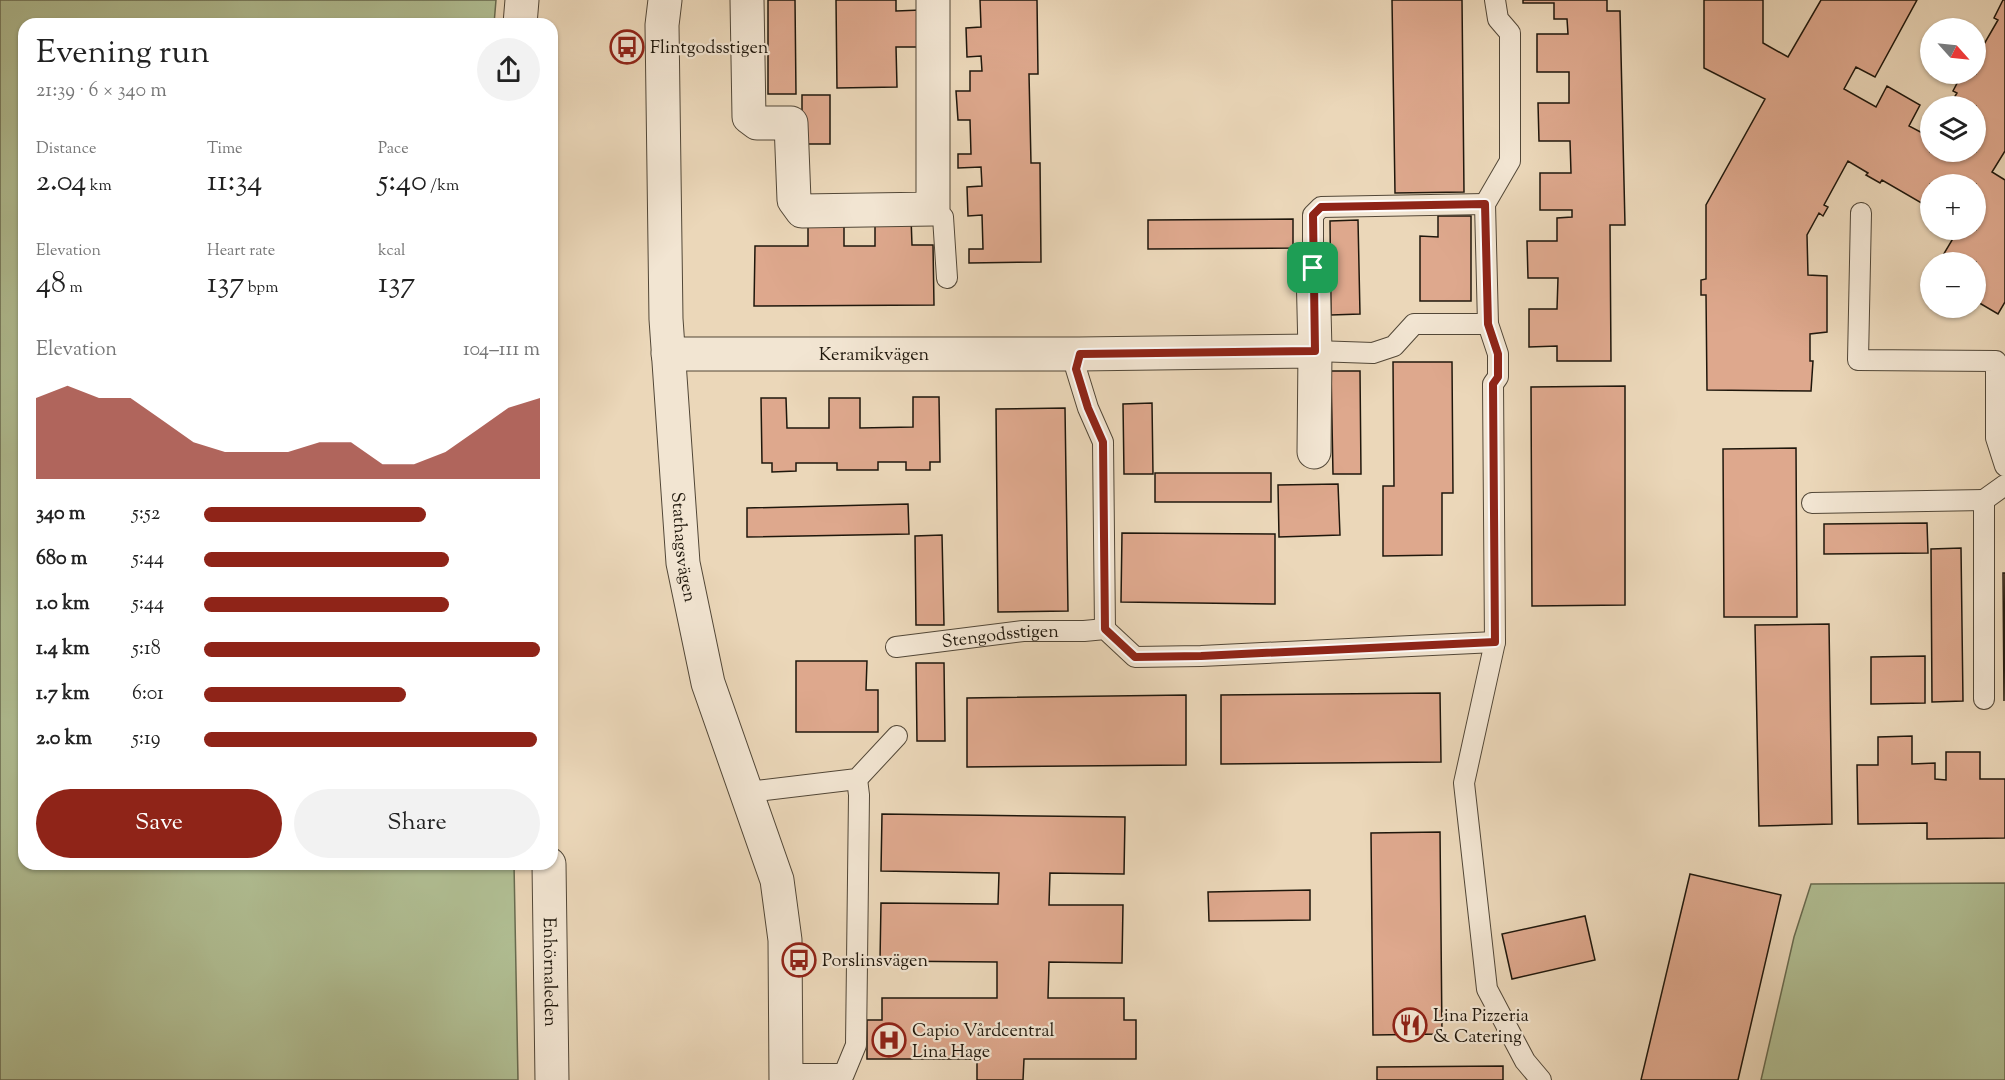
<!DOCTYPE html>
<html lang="en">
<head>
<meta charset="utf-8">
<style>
  :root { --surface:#fff; --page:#f2f2f2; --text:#222; --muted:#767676; --accent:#8f2418 }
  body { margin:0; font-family:"Sorts Mill Goudy",serif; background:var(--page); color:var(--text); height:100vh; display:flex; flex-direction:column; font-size:22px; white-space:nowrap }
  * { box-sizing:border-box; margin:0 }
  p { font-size:20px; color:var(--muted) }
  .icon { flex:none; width:33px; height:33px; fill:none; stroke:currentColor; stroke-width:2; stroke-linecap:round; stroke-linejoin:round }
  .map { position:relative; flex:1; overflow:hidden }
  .drawer { position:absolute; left:18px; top:18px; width:540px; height:852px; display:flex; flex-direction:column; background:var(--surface); border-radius:18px; box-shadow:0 2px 4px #0004 }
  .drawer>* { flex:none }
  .needle { width:39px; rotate:117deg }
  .buttons { position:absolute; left:1920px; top:18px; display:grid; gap:12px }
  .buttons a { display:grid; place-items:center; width:66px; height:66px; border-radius:50%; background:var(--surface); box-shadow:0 2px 4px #0004; font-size:30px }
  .pin { position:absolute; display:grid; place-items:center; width:51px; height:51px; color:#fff; margin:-26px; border-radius:12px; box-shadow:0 3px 9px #0006 }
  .round { display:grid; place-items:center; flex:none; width:63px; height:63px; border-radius:32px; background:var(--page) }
  .head { display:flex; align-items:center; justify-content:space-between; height:102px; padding:0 18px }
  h1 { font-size:33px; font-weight:600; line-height:45px }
  .metrics { display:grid; grid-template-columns:repeat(3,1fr); gap:9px; height:102px; padding:6px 18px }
  .metrics div { display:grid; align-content:center }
  .metrics b { font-size:30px; font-weight:600 }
  .metrics small { font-size:16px; font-weight:400 }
  .metrics p { font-size:16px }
  .chart { height:168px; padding:12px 18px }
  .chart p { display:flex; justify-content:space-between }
  .chart svg { width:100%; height:108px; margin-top:6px; fill:var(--accent); opacity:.7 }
  .button { display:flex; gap:12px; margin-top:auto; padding:12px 18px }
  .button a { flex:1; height:69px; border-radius:36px; background:var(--accent); color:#fff; font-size:24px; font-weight:600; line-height:69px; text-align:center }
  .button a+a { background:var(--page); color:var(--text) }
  ul { padding:0 18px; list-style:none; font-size:20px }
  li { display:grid; grid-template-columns:96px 72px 1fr; align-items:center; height:45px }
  li i { height:15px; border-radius:8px; background:var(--accent) }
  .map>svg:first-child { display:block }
  .green { fill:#b1bf94; stroke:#686b50; stroke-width:1.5 }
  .building { fill:#dea88d; stroke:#1f170c; stroke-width:1.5 }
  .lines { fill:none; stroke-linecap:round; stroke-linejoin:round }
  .service-casing { stroke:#524737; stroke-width:22 }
  .minor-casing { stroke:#524737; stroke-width:35 }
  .tertiary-casing { stroke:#524737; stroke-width:35 }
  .service { stroke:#f2e5d2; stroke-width:20 }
  .minor { stroke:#f2e5d2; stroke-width:33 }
  .tertiary { stroke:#f2e5d2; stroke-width:33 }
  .route-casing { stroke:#fff; stroke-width:12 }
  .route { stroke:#8f2418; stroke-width:8 }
  .labels { text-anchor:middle; stroke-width:4.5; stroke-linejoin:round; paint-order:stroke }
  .poi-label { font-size:18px; fill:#1f170c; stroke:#f2e5d2; text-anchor:start }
  .street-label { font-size:18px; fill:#1f170c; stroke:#f2e5d2 }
</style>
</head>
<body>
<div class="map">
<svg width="2005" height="1080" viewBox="0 0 2005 1080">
  <rect width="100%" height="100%" fill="#ebd7b9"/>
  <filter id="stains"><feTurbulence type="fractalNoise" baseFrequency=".00333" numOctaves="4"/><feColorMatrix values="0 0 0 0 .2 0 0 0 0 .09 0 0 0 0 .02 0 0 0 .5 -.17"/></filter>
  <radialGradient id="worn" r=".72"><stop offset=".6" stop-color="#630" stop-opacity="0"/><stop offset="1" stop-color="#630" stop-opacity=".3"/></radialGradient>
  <!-- green -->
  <path class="green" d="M 0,0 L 496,0 L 494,24 L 24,24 L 24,864 L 514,864 L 518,1080 L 0,1080 Z
    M 2005,883 L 2005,1080 L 1761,1080 L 1794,937 L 1811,884 Z"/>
  <!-- building -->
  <path class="building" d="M 768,0 L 795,0 L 796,94 L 768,94 Z
    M 836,0 L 896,0 L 896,11 L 921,10 L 921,47 L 896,47 L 897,87 L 837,88 Z
    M 980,0 L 1037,0 L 1038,74 L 1029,74 L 1031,163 L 1040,163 L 1041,262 L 969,263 L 969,249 L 983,249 L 982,215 L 968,216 L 967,187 L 982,186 L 981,167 L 958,168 L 958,154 L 971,154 L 970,120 L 958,120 L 956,91 L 970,91 L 970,71 L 982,71 L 981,56 L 967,57 L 966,28 L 981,27 Z
    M 1392,0 L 1462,0 L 1464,192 L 1395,193 Z
    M 1523,0 L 1607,0 L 1607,11 L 1620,11 L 1625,225 L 1610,225 L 1611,361 L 1557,361 L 1557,346 L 1529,347 L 1529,309 L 1557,309 L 1558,278 L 1528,278 L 1527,241 L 1557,241 L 1557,218 L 1572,217 L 1572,210 L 1540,210 L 1540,173 L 1571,173 L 1570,141 L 1539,141 L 1538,103 L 1569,103 L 1569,72 L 1537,72 L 1537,34 L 1568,34 L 1567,19 L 1554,19 L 1554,3 L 1523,3 Z
    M 1704,0 L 1763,0 L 1763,43 L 1788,57 L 1821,0 L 1917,0 L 1875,77 L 1856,67 L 1844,89 L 1876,107 L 1887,86 L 1920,105 L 1909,126 L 1930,137 L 1930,152 L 1976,152 L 1976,106 L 1949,106 L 1957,93 L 1953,91 L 1962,74 L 1976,74 L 1976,58 L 1998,20 L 1994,18 L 2003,0 L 2005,0 L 2005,151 L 1992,172 L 2005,180 L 2005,302 L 1998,314 L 1976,301 L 1976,262 L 1939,262 L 1958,230 L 1976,230 L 1976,184 L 1930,184 L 1930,208 L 1882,180 L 1880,183 L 1866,175 L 1868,173 L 1848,161 L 1824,205 L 1828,207 L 1823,216 L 1819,213 L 1807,235 L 1808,275 L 1827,276 L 1827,332 L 1810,334 L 1810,361 L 1813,361 L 1811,391 L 1707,390 L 1706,295 L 1701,295 L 1701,280 L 1706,279 L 1706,205 L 1765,99 L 1704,68 Z
    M 802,95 L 830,95 L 830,144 L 802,144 Z
    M 1438,216 L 1471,216 L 1471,301 L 1420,301 L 1420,236 L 1438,237 Z
    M 911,217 L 912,245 L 933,245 L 934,305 L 754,306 L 755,246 L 808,246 L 808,218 L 844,218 L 844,246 L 875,246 L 875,218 Z
    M 1293,219 L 1293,248 L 1148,249 L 1148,220 Z
    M 1358,220 L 1360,314 L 1331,315 L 1330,221 Z
    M 1393,362 L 1452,362 L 1453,493 L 1442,493 L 1442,555 L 1383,556 L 1383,486 L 1394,486 Z
    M 1331,371 L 1360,371 L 1361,474 L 1333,474 Z
    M 1625,386 L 1625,605 L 1532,606 L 1531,387 Z
    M 913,397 L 939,397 L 940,462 L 930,462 L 930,470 L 906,470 L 906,462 L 878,462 L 878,470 L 837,470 L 837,463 L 796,463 L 796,471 L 772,472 L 772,463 L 762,463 L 761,398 L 786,398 L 787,428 L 829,428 L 829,398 L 860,398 L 860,428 L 913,427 Z
    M 1152,403 L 1153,474 L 1124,474 L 1123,404 Z
    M 1065,408 L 1068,611 L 998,612 L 996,409 Z
    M 1796,448 L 1797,617 L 1724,617 L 1723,449 Z
    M 1155,473 L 1271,473 L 1271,502 L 1155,502 Z
    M 1338,484 L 1340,535 L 1279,537 L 1278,485 Z
    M 908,504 L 909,534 L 747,537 L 747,508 Z
    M 1927,523 L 1928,553 L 1824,554 L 1824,524 Z
    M 1122,533 L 1275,534 L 1275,604 L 1121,602 Z
    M 942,535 L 944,625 L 916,625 L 915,536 Z
    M 1961,548 L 1963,701 L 1932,702 L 1931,549 Z
    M 2003,573 L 2005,573 L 2004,701 Z
    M 1829,624 L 1832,824 L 1759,826 L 1755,625 Z
    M 1925,656 L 1925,703 L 1871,704 L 1871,657 Z
    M 796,661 L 867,661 L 866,690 L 878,690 L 878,732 L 796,732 Z
    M 916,663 L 944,663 L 945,741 L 917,741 Z
    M 1440,693 L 1441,762 L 1221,764 L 1221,695 Z
    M 1186,695 L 1186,765 L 967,767 L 967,698 Z
    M 1912,736 L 1912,764 L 1935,763 L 1935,779 L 1946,780 L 1946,752 L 1980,752 L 1980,779 L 2005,779 L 2005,838 L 1927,839 L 1927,823 L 1858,824 L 1857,765 L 1878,765 L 1878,737 Z
    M 882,814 L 1125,817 L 1124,874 L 1050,873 L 1049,905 L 1123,905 L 1122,963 L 1049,962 L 1048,998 L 1124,998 L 1124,1020 L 1136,1020 L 1136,1059 L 1024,1059 L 1023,1080 L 977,1080 L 977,1059 L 867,1059 L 867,1020 L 882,1020 L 882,998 L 997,998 L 997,962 L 880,961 L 881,903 L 998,904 L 999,873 L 881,871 Z
    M 1440,832 L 1442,1034 L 1373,1035 L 1371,833 Z
    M 1690,874 L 1781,895 L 1738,1080 L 1641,1080 Z
    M 1310,890 L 1310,920 L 1209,921 L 1208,892 Z
    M 1585,916 L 1595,960 L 1512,979 L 1502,934 Z
    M 1503,1066 L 1503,1080 L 1377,1080 L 1377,1067 Z"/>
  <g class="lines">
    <!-- service casing -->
    <g class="service-casing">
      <g id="service">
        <path d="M 1495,0 L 1498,19 L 1510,33 L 1510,161 L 1485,204 L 1488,324 L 1498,354 L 1498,377 L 1493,384 L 1495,642 L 1464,783 L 1487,989 L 1525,1061 L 1541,1080"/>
        <path d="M 933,209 L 943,217 L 947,278"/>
        <path d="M 1861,213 L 1858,360 L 1996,361 L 1996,438 L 2005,466"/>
        <path d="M 1313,268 L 1313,215 L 1321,207 L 1485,204"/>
        <path d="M 1315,351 L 1373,353 L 1394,346 L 1414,324 L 1488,324"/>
        <path d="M 1079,354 L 1076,369 L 1088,408 L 1103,442 L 1105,629"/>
        <path d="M 1812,503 L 1984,500"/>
        <path id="s1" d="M 896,647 L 1023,631 L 1084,631 L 1105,629 L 1135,657 L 1201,656 L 1495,642"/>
        <path d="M 1984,699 L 1984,500 L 2005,485"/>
        <path d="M 748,792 L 857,779 L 897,736"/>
        <path d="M 786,1074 L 844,1074 L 856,1045 L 859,795 L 857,779"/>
      </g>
    </g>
    <!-- minor casing -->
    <g class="minor-casing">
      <g id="minor">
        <path id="s2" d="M 665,0 L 662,25 L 666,319 L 683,563 L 708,683 L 777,880 L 785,940 L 786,1080"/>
        <path d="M 747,0 L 749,117 L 757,123 L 791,123 L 794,200 L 802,211 L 933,209 L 933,0"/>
        <path d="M 1313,268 L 1315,351"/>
        <path id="s3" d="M 668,354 L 1079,354 L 1315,351 L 1314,452"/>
      </g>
    </g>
    <!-- tertiary casing -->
    <g class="tertiary-casing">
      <g id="tertiary">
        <path d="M 520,24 L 522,0"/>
        <path id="s4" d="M 549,864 L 552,1080"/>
      </g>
    </g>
    <!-- service -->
    <use href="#service" class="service"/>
    <!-- minor -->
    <use href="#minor" class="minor"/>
    <!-- tertiary -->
    <use href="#tertiary" class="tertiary"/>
  </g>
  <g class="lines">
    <!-- route casing -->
    <g class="route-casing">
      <path id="route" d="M 1485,204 L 1488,324 L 1498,354 L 1498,377 L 1493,384 L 1495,642 L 1201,656 L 1135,657 L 1105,629 L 1103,442 L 1088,408 L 1076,369 L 1080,354 L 1315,351 L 1313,215 L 1321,207 Z"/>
    </g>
    <!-- route -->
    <use href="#route" class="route"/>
  </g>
  <!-- icons -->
  <defs>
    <g id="bus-ring" transform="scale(1.725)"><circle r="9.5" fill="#f2e5d2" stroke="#8f2418" stroke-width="1.5"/><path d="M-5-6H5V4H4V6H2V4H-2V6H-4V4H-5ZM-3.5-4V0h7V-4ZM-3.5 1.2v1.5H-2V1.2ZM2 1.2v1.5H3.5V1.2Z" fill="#8f2418"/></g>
    <g id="restaurant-ring" transform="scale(1.725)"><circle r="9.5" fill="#f2e5d2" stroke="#8f2418" stroke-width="1.5"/><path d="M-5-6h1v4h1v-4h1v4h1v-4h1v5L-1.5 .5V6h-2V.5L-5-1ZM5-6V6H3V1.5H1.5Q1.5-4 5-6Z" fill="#8f2418"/></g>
    <g id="hospital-ring" transform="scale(1.725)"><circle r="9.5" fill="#f2e5d2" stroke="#8f2418" stroke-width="1.5"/><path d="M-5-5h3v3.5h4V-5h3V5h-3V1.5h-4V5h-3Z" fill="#8f2418"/></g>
  </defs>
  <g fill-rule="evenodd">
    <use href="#bus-ring" x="627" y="47"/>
    <use href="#bus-ring" x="799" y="960"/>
    <use href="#restaurant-ring" x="1410" y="1025"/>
    <use href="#hospital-ring" x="889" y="1040"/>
  </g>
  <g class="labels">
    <!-- poi labels -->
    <g class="poi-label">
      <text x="650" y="53">Flintgodsstigen</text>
      <text x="822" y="966">Porslinsvägen</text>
      <text x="1433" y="1021">Lina Pizzeria<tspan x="1433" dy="21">&amp; Catering</tspan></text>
      <text x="912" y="1036">Capio Vårdcentral<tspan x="912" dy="21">Lina Hage</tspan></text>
    </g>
    <!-- street labels -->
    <g class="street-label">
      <text dy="6" stroke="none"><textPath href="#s3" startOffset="206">Keramikvägen</textPath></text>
      <text dy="6" stroke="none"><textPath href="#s2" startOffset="548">Stathagsvägen</textPath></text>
      <text dy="6" stroke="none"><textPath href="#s1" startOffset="105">Stengodsstigen</textPath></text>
      <text dy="6" stroke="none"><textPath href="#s4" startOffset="108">Enhörnaleden</textPath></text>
    </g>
  </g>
  <rect width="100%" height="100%" filter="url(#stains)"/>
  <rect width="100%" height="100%" fill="url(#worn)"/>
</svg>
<div class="buttons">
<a><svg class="needle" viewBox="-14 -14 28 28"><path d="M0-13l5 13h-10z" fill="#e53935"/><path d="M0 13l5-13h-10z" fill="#767676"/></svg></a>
<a><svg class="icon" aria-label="layers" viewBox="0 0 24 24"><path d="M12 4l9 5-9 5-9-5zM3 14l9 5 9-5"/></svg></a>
<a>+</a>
<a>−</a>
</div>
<div class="pin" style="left:1313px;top:268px;background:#1e9e55"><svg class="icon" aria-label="arrive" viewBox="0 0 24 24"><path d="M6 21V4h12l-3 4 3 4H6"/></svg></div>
<section class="drawer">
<div class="head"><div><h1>Evening run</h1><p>21:39 · 6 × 340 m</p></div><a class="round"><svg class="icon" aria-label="share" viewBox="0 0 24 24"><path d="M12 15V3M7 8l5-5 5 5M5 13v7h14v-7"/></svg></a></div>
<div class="metrics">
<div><p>Distance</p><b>2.04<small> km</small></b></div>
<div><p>Time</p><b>11:34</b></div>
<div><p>Pace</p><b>5:40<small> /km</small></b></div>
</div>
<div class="metrics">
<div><p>Elevation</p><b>48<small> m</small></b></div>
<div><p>Heart rate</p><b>137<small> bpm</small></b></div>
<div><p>kcal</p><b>137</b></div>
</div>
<div class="chart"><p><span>Elevation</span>104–111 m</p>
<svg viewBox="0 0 160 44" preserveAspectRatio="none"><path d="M0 44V11L10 6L20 11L30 11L40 20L50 29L60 33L70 33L80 33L90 29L100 29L110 38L120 38L130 33L140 24L150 15L160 11V44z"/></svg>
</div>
<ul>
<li><b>340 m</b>5:52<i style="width:66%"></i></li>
<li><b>680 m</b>5:44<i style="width:73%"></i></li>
<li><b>1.0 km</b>5:44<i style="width:73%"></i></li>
<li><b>1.4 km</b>5:18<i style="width:100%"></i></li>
<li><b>1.7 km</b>6:01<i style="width:60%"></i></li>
<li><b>2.0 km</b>5:19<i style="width:99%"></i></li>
</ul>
<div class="button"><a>Save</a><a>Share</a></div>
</section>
</div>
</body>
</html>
